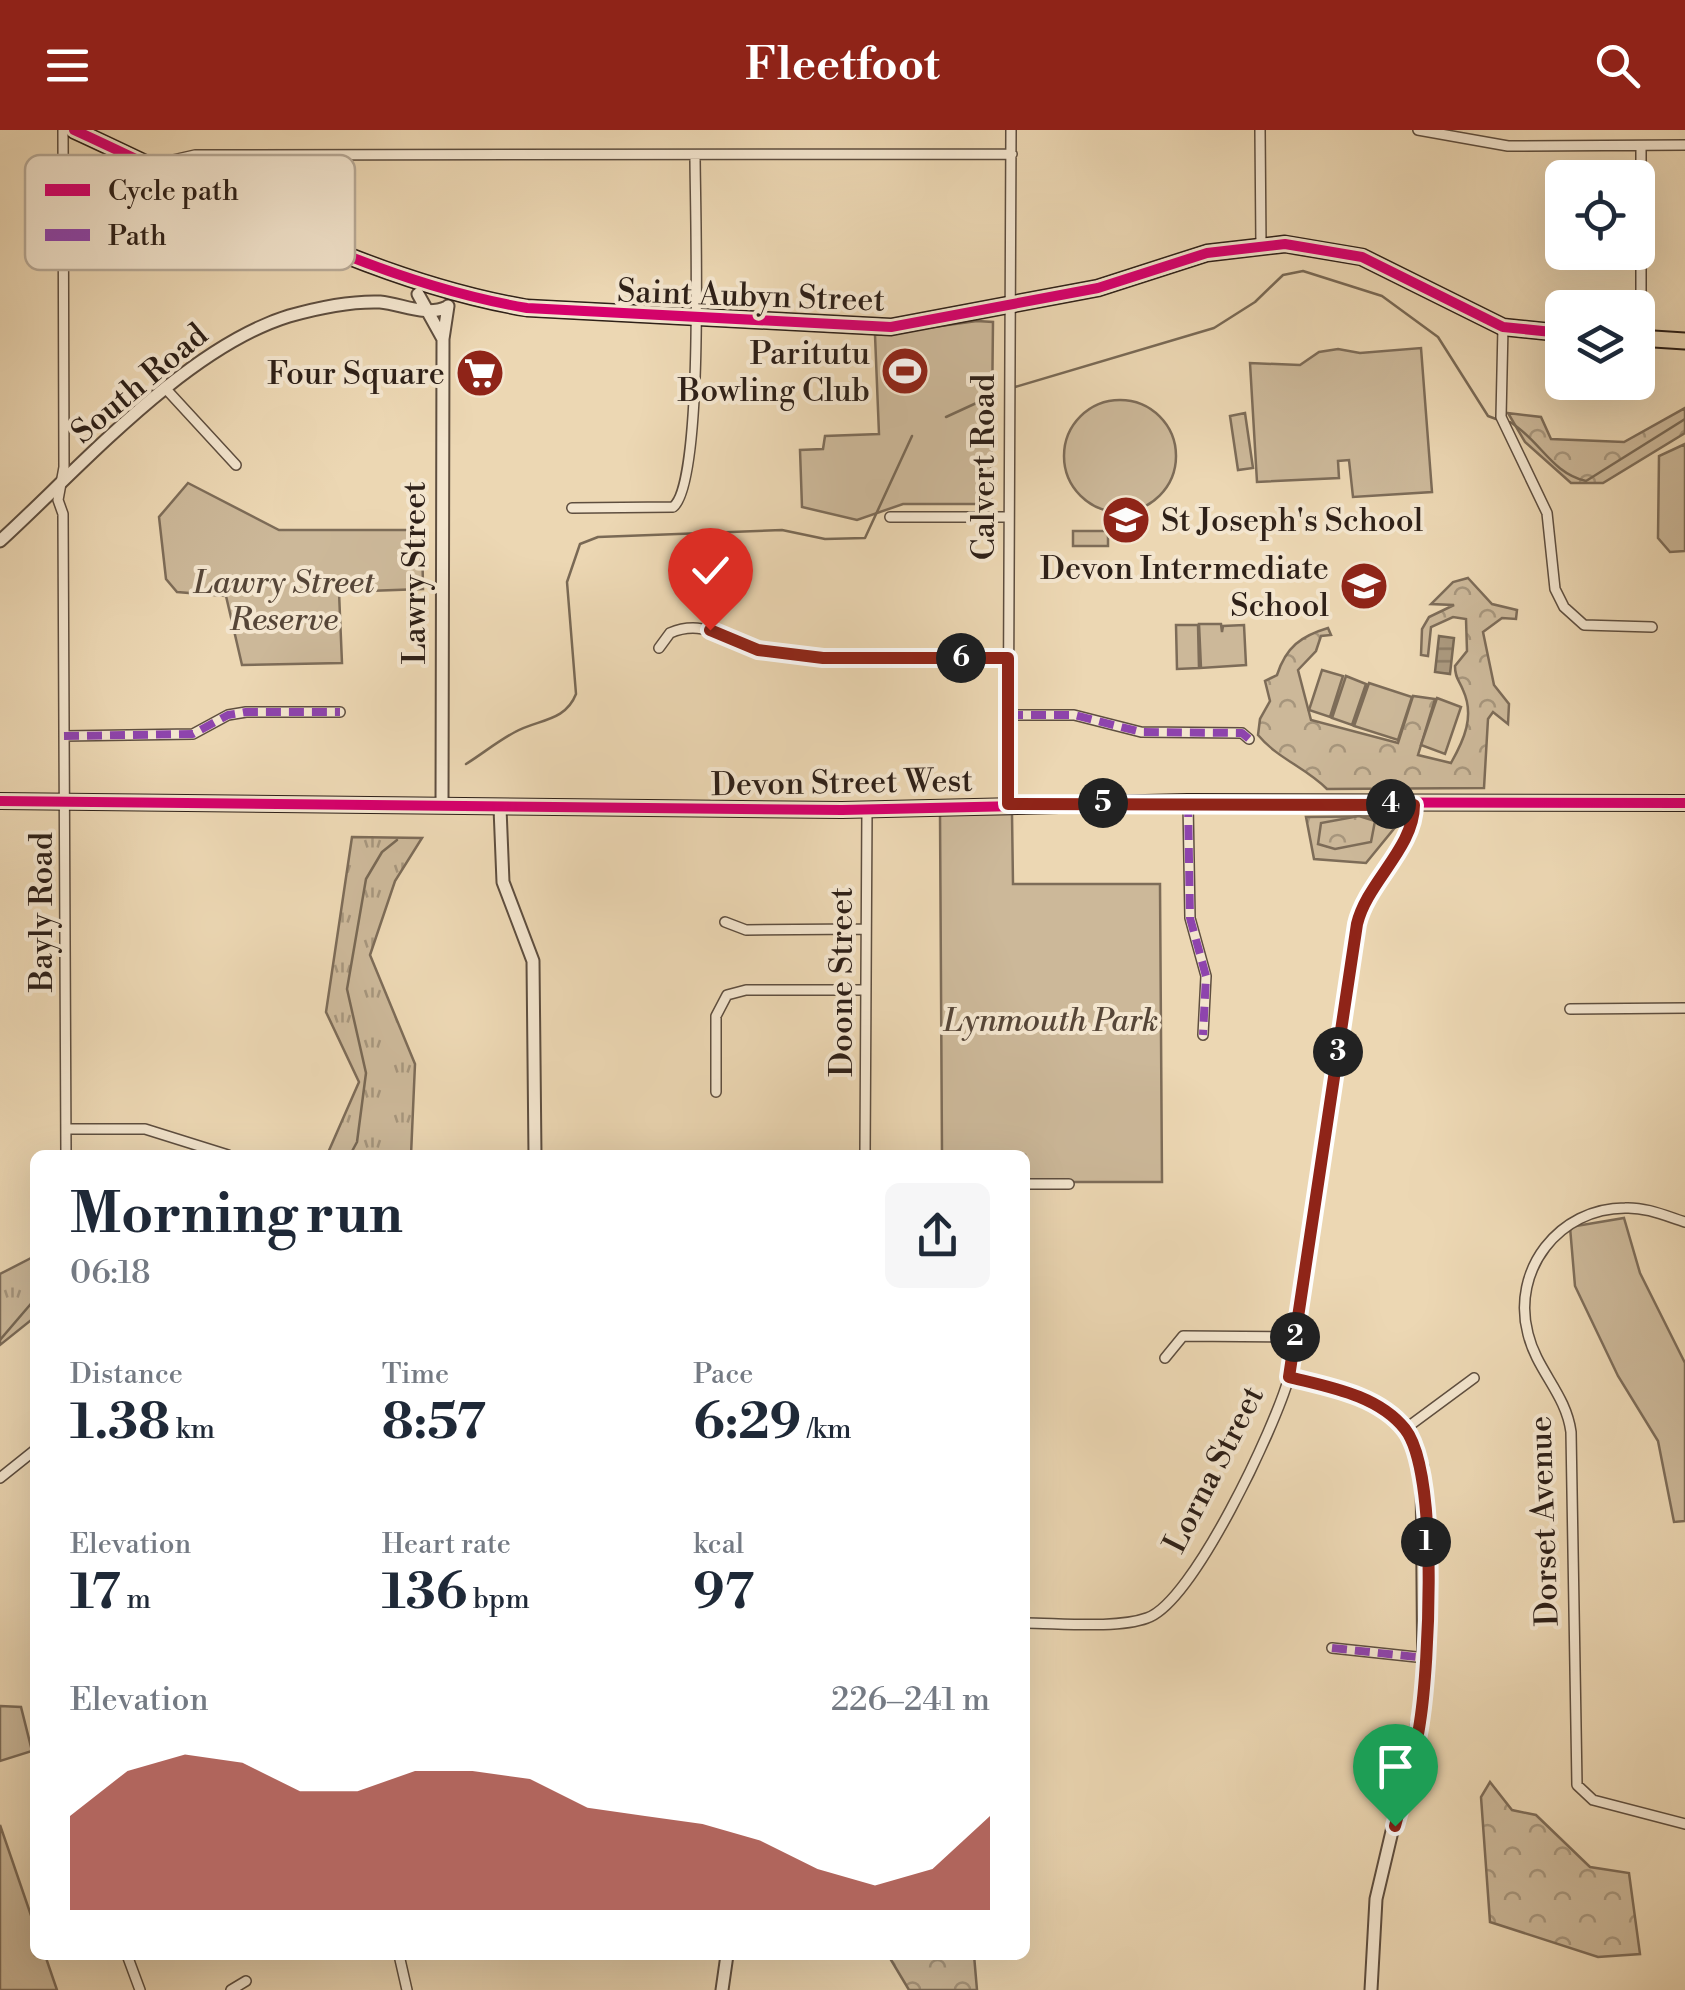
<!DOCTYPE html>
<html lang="en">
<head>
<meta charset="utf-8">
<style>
  :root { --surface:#fff; --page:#f6f6f7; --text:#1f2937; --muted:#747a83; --accent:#8f2418 }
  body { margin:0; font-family:"Libre Bodoni",serif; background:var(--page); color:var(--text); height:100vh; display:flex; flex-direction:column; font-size:38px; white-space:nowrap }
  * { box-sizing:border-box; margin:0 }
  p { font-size:32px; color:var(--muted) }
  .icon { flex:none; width:55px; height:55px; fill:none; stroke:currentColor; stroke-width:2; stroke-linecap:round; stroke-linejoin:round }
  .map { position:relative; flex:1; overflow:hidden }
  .panel { position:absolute; left:30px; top:1020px; width:1000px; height:810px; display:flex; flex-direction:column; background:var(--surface); border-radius:15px; box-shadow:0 10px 40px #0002 }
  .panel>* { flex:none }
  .tools { position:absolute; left:1545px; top:30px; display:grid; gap:20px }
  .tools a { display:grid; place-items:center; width:110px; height:110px; border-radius:15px; background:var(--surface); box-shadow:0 10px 40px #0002; font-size:50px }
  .pin { position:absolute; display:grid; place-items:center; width:85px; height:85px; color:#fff; margin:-102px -42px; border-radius:50% 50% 50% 0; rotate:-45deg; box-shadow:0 0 10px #0007 }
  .pin .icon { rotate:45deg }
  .km { position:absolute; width:50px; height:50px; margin:-25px; border-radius:50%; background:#222; color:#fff; font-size:28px; line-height:50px; text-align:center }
  .round { display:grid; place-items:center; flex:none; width:105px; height:105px; border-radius:15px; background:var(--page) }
  .overview { display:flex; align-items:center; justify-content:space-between; height:170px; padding:0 40px }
  h1 { font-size:55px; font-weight:700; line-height:75px }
  .figures { display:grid; grid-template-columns:repeat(3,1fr); gap:15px; height:170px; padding:10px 40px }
  .figures div { display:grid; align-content:center }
  .figures b { font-size:50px; font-weight:700 }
  .figures small { font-size:28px; font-weight:400 }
  .figures p { font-size:28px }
  .chart { height:280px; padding:20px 40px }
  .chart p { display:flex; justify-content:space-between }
  .chart svg { width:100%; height:180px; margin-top:10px; fill:var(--accent); opacity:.7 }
  header { display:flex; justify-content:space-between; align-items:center; height:130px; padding:0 40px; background:var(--accent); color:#fff; font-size:45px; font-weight:700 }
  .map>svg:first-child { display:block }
  .grass { fill:url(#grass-tufts); stroke:#7d6c58; stroke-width:2.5 }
  .forest { fill:url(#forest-crowns); stroke:#7d6c58; stroke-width:2.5 }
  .park { fill:#ccb899; stroke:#7d6c58; stroke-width:2.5 }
  .water { fill:url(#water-rules); stroke:#796955; stroke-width:2.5 }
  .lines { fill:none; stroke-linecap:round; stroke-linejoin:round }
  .stream { stroke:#796955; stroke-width:2.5 }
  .minor-casing { stroke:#5e4e3f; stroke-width:12 }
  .tertiary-casing { stroke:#5e4e3f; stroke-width:15 }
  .primary-casing { stroke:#2e2018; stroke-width:18 }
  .trunk-casing { stroke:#2e2018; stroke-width:19 }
  .minor { stroke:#f3e5ce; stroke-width:9 }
  .tertiary { stroke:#f3e5ce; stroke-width:11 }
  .primary { stroke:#ecd7b3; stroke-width:14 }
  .trunk { stroke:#ecd7b3; stroke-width:15 }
  .quiet { stroke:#8e44ad; stroke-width:8; stroke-dasharray:15 8; stroke-linecap:butt }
  .cycleway-casing { stroke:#f3e5ce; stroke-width:16 }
  .cycleway { stroke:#d6006c; stroke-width:10 }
  .route-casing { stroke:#fff; stroke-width:20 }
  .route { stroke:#8f2418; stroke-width:12 }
  .labels { text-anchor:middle; stroke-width:8; stroke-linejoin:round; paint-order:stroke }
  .street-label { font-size:32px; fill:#2e2018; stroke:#f3e5ce }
  .poi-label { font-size:32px; fill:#2e2018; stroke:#f3e5ce; text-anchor:end }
  .park-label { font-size:32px; font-style:italic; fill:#564638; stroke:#f3e5ce }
  .key { fill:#f3e5ce; stroke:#b8aa97; stroke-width:2.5 }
  .key-label { font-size:28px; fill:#2e2018 }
</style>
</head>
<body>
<header><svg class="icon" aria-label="menu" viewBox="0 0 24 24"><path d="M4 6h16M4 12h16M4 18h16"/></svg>Fleetfoot<svg class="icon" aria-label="search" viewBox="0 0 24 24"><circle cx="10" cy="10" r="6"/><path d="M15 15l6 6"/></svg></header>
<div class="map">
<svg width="1685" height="1860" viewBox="0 0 1685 1860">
  <defs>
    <pattern id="grass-tufts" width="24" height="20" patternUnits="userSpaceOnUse" patternTransform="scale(2.5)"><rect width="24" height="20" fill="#ccb899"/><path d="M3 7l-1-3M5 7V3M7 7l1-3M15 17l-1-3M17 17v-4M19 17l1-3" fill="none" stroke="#a6957c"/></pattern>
    <pattern id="forest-crowns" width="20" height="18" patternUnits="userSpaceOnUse" patternTransform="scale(2.5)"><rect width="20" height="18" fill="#ccb899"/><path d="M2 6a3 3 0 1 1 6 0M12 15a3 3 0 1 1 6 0" fill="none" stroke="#a6957c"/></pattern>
    <pattern id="water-rules" width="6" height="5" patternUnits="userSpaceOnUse" patternTransform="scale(2.5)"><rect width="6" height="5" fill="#ab997e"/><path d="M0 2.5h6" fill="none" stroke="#8c7c66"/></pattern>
  </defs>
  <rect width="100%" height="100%" fill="#ecd7b3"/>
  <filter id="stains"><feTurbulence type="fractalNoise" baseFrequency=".002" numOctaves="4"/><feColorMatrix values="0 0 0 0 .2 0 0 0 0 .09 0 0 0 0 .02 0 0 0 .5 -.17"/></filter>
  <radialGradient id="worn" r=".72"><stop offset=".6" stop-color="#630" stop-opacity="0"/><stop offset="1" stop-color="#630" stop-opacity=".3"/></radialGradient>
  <!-- grass -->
  <path class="grass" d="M 1397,686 L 1397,695 L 1366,733 L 1314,729 L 1306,687 Z
    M 352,707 L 422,708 L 395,751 L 370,825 L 415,934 L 411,1025 L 327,1025 L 359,952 L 326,882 Z
    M 35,1126 L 35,1187 L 0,1215 L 0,1144 Z"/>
  <!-- forest -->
  <path class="forest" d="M 1685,278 L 1685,303 L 1603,353 L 1571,353 L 1525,312 L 1508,283 L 1541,287 L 1551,309 L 1624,312 Z
    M 1468,448 L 1492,474 L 1517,480 L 1516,489 L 1502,488 L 1483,502 L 1494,555 L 1509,574 L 1508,594 L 1493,582 L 1488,589 L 1484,658 L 1327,659 C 1305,637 1278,629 1258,605 L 1260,589 L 1270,571 L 1265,551 L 1277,545 C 1286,517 1301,506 1328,498 L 1331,505 L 1321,506 L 1316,521 L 1298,540 L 1311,590 L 1398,613 L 1413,566 L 1435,569 L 1418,625 L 1451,633 C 1464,610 1475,586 1463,560 C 1459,550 1455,548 1455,536 L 1467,521 L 1466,489 L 1453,487 L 1431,497 L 1428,526 L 1421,525 L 1422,499 L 1429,487 L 1454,475 L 1431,474 L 1453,452 Z
    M 1359,686 L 1375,691 L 1371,712 L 1335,719 L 1318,714 L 1321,693 Z
    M 1490,1652 L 1512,1680 L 1536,1685 L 1590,1737 L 1629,1743 L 1640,1824 L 1598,1827 L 1490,1792 L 1481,1667 Z
    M 888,1825 L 974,1825 L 977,1860 L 909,1860 Z"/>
  <!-- park -->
  <path class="park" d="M 977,191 L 993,192 L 991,374 L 903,374 L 857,390 L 802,377 L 800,320 L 823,319 L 825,306 L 879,304 L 875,205 Z
    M 1421,218 L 1432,362 L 1353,367 L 1349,330 L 1338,331 L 1339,348 L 1257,352 L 1250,233 L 1300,235 L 1319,222 L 1338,219 L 1360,223 Z
    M1064 326a56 56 0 1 1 112 0a56 56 0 1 1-112 0Z
    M 1245,283 L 1253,338 L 1238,340 L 1230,286 Z
    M 1685,314 L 1685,421 L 1670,422 L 1658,408 L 1659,326 Z
    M 188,353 L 279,400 L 422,400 L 423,459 L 339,462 L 342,533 L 242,535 L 226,466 L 177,462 L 166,449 L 159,387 Z
    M 1073,401 L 1108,401 L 1108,416 L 1073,416 Z
    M 1199,494 L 1221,494 L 1222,502 L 1223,496 L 1244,495 L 1246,535 L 1201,538 Z
    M 1176,495 L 1198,495 L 1199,538 L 1177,539 Z
    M 1322,540 L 1343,546 L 1330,587 L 1309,580 Z
    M 1346,546 L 1366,554 L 1352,595 L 1332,588 Z
    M 1369,553 L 1412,567 L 1398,610 L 1354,596 Z
    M 1437,568 L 1461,577 L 1445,624 L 1421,615 Z
    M 940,684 L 1012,684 L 1013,754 L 1160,754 L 1162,1052 L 1025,1052 L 1025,1025 L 942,1025 Z
    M 1624,1088 L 1640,1143 L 1685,1233 L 1685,1391 L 1674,1392 L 1658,1311 L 1618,1246 L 1575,1156 L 1570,1097 Z
    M 0,1576 L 21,1577 L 32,1621 L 0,1631 Z
    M 0,1695 L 35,1797 L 35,1825 L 45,1825 L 57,1860 L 0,1860 Z"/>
  <!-- water -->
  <path class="water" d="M 1439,506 L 1454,508 L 1450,544 L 1435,542 Z"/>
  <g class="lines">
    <!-- stream -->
    <path class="stream" d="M 1015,257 L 1214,198 L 1255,172 L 1283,145 L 1303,141 L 1382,166 L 1438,207 L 1488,286 L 1496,289
      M 946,287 L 996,264
      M 1510,292 C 1540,310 1551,343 1586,351 L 1685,289
      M 466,634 C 482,624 498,611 515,602 C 538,589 565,592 576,564 L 567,452 L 580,414 L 598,407 L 782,400 L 825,409 L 865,408 L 912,306
      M 350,1025 L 357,1012 L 366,943 L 347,859 L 366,749 L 382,722 L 397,710
      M 0,1210 L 35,1169"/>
    <!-- minor casing -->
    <g class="minor-casing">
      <path id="minor" d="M 63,0 L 64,337 L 58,370 L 63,384 L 66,1025
        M 1260,0 L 1261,115
        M 1418,0 L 1508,16 L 1685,15
        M 1641,16 L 1641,208
        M 151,35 L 195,25 L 1012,24
        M 196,56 L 206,36 L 219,27
        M 1503,197 L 1501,287 L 1547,383 L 1555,459 L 1564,477 L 1584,495 L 1652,497
        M 166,259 L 236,335
        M 572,378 L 673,377 C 705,354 695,78 695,25
        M 890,387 L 1008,387
        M 659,518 L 670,503 C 707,487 728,514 763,520 C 843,535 927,528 1008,529
        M 1008,585 L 1074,585 L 1141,602 L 1242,603 L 1249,609
        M 64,606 L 193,604 L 228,585 L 246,582 L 340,582
        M 1188,672 L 1190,788 L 1206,846 L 1203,905
        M 1008,674 L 1011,0
        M 725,792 L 746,800 L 865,799
        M 1570,879 L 1685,878
        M 716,962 L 716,886 L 727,865 L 746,860 L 866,860
        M 66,999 L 145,999 L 228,1025
        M 865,1025 L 867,679
        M 1025,1054 L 1069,1054
        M 1685,1092 C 1666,1086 1646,1077 1625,1078 C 1559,1078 1511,1140 1528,1204 C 1537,1241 1566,1264 1571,1302 L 1577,1655 L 1593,1670 L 1685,1694
        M 1165,1228 L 1183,1206 L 1295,1207
        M 1405,1299 L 1474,1248
        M 0,1348 L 35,1320
        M 1025,1493 C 1058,1493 1117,1499 1147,1488 C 1193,1473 1276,1295 1289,1247
        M 1332,1518 L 1426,1528
        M 127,1825 L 140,1860
        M 399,1825 L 407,1860
        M 231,1860 L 246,1851"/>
    </g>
    <!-- tertiary casing -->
    <g class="tertiary-casing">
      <path id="tertiary" d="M 418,164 L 443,209
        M 0,411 C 80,338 185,218 289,186 C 317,178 351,171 380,172 C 402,174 426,187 447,177
        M 442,676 L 443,209 L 448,176
        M 500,678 L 503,752 L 533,831 L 535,1025
        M 722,1860 L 727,1825
        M 1371,1860 L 1376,1769 L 1424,1566 L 1422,1336 L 1405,1299 L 1382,1279 L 1337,1259 L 1289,1247 L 1357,794 C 1367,752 1414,718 1414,675"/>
    </g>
    <!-- primary casing -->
    <g class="primary-casing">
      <path id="primary" d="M 0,671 L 842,680 L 1188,672 L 1685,673"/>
    </g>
    <!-- trunk casing -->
    <g class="trunk-casing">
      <path id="trunk" d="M 74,0 C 221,67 367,151 527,178 L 891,197 L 1098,158 L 1207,123 L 1285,114 L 1362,127 L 1503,197 L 1562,203
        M 1638,208 L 1685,211"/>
    </g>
    <!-- minor -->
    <use href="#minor" class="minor"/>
    <!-- tertiary -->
    <use href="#tertiary" class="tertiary"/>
    <!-- primary -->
    <use href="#primary" class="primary"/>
    <!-- trunk -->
    <use href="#trunk" class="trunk"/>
    <!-- quiet -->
    <path class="quiet" d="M 1008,585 L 1074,585 L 1141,602 L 1242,603 L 1249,609
      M 64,606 L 193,604 L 228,585 L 246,582 L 340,582
      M 1188,672 L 1190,788 L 1206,846 L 1203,905
      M 1332,1518 L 1426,1528"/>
    <!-- cycleway casing -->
    <g class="cycleway-casing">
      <path id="cycleway" d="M 74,0 C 221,67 367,151 527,178 L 891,197 L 1098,158 L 1207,123 L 1285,114 L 1362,127 L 1503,197 L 1562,203
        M 0,671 L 842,680 L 1188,672 L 1685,673"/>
    </g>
    <!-- cycleway -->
    <use href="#cycleway" class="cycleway"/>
  </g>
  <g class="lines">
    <!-- route casing -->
    <g class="route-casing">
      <path id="route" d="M 710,500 L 758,520 L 823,528 L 1008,528 L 1008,674 L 1414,675 C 1414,718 1367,752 1357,794 L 1289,1247 C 1329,1257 1378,1265 1405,1299 C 1439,1342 1429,1535 1420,1592 C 1415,1627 1404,1662 1395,1696"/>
    </g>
    <!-- route -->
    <use href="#route" class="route"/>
  </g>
  <!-- icons -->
  <defs>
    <g id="stadium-disc" transform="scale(2.5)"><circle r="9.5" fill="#8f2418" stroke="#f3e5ce"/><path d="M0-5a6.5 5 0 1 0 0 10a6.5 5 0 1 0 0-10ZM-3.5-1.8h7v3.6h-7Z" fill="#fff"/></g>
    <g id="supermarket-disc" transform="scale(2.5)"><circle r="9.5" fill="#8f2418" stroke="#f3e5ce"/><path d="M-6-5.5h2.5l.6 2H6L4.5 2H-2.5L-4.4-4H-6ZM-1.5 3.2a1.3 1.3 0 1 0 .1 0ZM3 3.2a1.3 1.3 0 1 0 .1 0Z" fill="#fff"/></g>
    <g id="school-disc" transform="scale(2.5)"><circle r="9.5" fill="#8f2418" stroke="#f3e5ce"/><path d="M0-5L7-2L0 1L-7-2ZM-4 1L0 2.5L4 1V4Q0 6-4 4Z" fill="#fff"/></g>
  </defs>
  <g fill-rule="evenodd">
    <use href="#stadium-disc" x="905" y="241"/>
    <use href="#supermarket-disc" x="480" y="243"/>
    <use href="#school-disc" x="1126" y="390"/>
    <use href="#school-disc" x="1364" y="456"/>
  </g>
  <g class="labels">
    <!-- street labels -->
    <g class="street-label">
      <text transform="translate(751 165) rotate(2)" y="11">Saint Aubyn Street</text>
      <text transform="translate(139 253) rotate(-40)" y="11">South Road</text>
      <text transform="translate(983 337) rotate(-90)" y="11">Calvert Road</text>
      <text transform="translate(414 443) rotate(-90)" y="11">Lawry Street</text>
      <text transform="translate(842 652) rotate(-1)" y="11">Devon Street West</text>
      <text transform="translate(41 782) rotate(-90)" y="11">Bayly Road</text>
      <text transform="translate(841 852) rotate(-90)" y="11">Doone Street</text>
      <text transform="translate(1213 1339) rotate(-63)" y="11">Lorna Street</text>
      <text transform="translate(1543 1391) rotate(-92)" y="11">Dorset Avenue</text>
    </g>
    <!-- poi labels -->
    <g class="poi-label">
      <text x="870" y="234">Paritutu<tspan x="870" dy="37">Bowling Club</tspan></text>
      <text x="445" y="254">Four Square</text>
      <text x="1161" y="401" text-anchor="start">St Joseph's School</text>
      <text x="1329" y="449">Devon Intermediate<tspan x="1329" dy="37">School</tspan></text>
    </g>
    <!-- park labels -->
    <g class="park-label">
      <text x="284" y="463">Lawry Street<tspan x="284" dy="37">Reserve</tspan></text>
      <text x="1051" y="901">Lynmouth Park</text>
    </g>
  </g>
  <!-- legend -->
  <rect x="25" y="25" width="330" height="115" rx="15" class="key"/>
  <rect x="45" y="54" width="45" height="12" fill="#d6006c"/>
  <rect x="45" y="99" width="45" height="12" fill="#8e44ad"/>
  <g class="key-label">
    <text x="108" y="70">Cycle path</text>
    <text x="108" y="115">Path</text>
  </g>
  <rect width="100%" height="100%" filter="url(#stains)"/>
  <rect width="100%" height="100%" fill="url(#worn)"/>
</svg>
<div class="tools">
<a><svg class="icon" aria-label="locate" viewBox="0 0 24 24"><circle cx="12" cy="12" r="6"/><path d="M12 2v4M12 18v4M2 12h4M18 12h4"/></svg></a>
<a><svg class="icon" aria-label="layers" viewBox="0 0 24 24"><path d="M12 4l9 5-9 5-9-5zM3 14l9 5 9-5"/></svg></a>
</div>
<div class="pin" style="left:1395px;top:1696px;background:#1e9e55"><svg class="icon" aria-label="arrive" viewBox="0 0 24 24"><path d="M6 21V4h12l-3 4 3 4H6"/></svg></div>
<div class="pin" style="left:710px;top:500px;background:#d93025"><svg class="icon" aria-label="check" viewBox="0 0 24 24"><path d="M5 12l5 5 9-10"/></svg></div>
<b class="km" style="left:1426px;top:1412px">1</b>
<b class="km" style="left:1295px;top:1207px">2</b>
<b class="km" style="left:1338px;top:922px">3</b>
<b class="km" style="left:1391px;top:674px">4</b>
<b class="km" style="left:1103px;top:673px">5</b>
<b class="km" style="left:961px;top:528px">6</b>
<section class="panel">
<div class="overview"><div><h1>Morning run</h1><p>06:18</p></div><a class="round"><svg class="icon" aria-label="share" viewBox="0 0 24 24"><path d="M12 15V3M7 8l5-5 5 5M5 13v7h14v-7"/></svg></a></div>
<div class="figures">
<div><p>Distance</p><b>1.38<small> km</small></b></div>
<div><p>Time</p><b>8:57</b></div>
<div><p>Pace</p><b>6:29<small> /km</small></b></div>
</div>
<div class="figures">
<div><p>Elevation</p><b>17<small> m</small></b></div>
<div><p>Heart rate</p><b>136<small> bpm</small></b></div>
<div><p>kcal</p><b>97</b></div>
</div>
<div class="chart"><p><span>Elevation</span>226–241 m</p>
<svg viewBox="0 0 160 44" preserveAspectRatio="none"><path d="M0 44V21L10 10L20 6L30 8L40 15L50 15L60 10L70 10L80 12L90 19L100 21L110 23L120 27L130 34L140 38L150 34L160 21V44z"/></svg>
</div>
</section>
</div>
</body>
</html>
